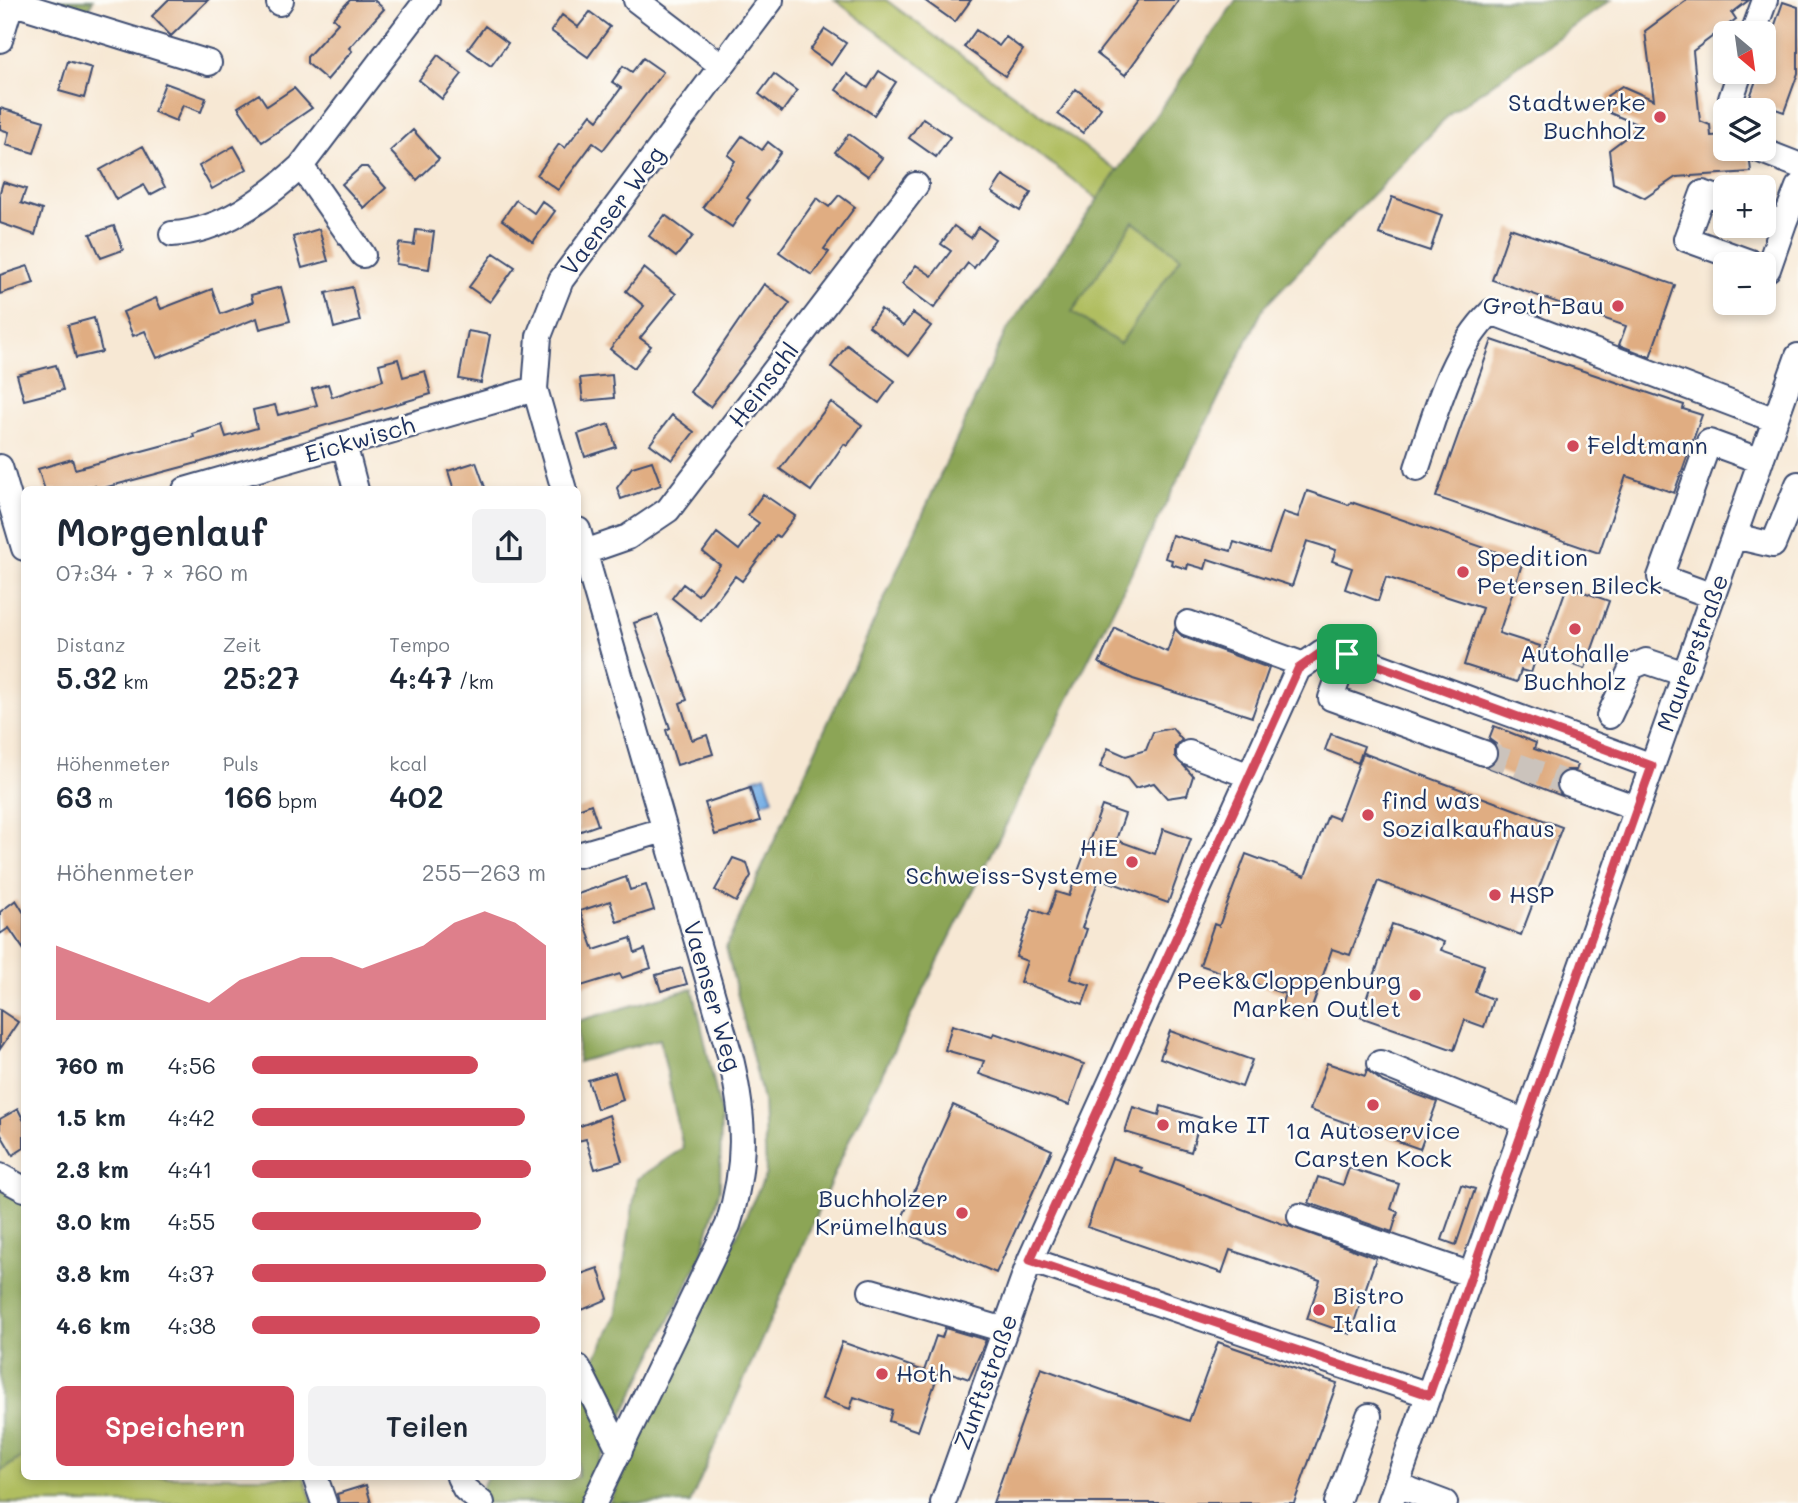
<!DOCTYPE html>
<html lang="de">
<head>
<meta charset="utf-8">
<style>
  :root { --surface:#fff; --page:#f2f2f3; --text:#1f2937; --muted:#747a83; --accent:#d1495b }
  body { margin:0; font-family:Mali,sans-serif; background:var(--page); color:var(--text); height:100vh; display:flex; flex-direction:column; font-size:26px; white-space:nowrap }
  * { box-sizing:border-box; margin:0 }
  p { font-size:23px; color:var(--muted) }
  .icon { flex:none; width:38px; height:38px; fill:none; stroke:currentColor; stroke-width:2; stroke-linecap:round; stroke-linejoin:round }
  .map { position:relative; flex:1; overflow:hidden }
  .panel { position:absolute; left:21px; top:486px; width:560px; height:994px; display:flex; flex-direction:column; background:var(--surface); border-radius:10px; box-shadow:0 4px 10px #0003 }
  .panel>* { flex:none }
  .needle { width:46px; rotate:151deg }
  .buttons { position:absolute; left:1713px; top:21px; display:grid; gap:14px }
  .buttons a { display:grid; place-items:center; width:63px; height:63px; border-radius:10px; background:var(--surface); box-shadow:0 4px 10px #0003; font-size:35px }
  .pin { position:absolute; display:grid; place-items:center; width:60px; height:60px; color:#fff; margin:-30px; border-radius:14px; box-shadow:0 4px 10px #0006 }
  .round { display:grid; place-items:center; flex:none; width:74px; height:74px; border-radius:10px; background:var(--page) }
  .summary { display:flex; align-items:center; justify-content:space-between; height:119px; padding:0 35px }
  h1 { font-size:38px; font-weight:600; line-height:52px }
  .metrics { display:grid; grid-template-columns:repeat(3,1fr); gap:10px; height:119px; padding:7px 35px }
  .metrics div { display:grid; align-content:center }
  .metrics b { font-size:30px; font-weight:600 }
  .metrics small { font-size:19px; font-weight:400 }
  .metrics p { font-size:19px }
  .chart { height:196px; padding:14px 35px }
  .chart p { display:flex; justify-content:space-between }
  .chart svg { width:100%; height:126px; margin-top:7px; fill:var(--accent); opacity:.7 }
  .action { display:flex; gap:14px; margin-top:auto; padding:14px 35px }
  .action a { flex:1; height:80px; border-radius:10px; background:var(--accent); color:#fff; font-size:28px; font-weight:600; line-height:80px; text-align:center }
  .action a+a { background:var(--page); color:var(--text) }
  ul { padding:0 35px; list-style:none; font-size:23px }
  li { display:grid; grid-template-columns:112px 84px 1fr; align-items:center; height:52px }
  li i { height:18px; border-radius:9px; background:var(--accent) }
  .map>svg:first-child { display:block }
  .green { fill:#b0be60; stroke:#66765f; stroke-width:2 }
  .forest { fill:#8ca556; stroke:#546a5a; stroke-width:2; fill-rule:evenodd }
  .water { fill:#74aee5; stroke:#486ea2; stroke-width:2 }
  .building { fill:#e0ad82 }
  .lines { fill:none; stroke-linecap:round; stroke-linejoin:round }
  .minor-tunnel { stroke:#cbc3bc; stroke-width:24; stroke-dasharray:24 12; stroke-linecap:butt }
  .minor-casing { stroke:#3c4b70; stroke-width:28 }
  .minor { stroke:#fff; stroke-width:24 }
  .route-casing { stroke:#fff; stroke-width:14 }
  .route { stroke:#d1495b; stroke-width:9 }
  .poi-dot { fill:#d1495b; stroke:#fdfcf7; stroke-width:2.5 }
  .labels { text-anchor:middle; stroke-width:5; stroke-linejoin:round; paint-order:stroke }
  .poi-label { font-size:24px; fill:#1b2f5e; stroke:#fdfcf7; text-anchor:start }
  .street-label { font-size:24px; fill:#1b2f5e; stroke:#fdfcf7 }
</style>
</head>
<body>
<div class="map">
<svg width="1798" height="1503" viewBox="0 0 1798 1503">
  <rect width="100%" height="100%" fill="#fdfcf7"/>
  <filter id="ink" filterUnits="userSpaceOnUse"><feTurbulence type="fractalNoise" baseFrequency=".0143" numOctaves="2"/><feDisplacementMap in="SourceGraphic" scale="14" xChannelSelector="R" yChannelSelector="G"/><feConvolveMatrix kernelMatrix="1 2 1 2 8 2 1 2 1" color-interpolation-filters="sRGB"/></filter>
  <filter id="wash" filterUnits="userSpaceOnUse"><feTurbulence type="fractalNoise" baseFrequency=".00686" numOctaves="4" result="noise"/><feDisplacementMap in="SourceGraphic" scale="28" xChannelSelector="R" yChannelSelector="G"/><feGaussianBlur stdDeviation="1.57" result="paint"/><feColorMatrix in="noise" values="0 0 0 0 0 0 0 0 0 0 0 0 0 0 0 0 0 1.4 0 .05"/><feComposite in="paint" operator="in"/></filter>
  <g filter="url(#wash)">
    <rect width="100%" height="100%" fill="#f7e8d4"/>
    <!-- green -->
    <path class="green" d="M 835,0 L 886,0 L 1117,171 L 1098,199 Z
      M 1133,222 L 1181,257 L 1120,344 L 1071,312 Z
      M 24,1455 L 24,1477 L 304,1477 L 313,1503 L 0,1503 L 0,1472 Z"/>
    <!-- forest -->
    <path class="forest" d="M 12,0 L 93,0 L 81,26 Z
      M 1236,0 L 1611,0 L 1451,113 L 1264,307 L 851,1136 L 690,1503 L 609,1503 L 766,1174 L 763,1100 L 726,947 L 1005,333 ZM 1133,222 L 1181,257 L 1120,344 L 1072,312 Z
      M 693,988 L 721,1114 L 720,1189 L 701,1257 L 579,1503 L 474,1503 L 487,1477 L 578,1477 L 578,1364 L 590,1368 L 616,1317 L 637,1179 L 683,1148 L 660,1039 L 578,1062 L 578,1021 Z
      M 0,1189 L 24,1203 L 24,1455 L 0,1472 Z"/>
    <!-- water -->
    <path class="water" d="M 765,775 L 773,799 L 762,803 L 754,779 Z"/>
    <g id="blocks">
      <!-- building -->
      <path class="building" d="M 168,0 L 208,0 L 171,36 L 152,16 Z
        M 350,0 L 374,0 L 384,9 L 349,48 L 352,51 L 327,80 L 307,63 L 307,57 L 338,23 L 333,18 Z
        M 924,0 L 971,0 L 955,22 Z
        M 1139,0 L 1179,0 L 1125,75 L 1097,54 Z
        M 1687,0 L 1749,0 L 1732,13 L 1736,19 L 1693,51 L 1700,121 L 1710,125 L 1711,136 L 1726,135 L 1726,149 L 1742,149 L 1750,162 L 1751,172 L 1676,177 L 1645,198 L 1613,183 L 1609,150 L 1641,126 L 1610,113 L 1607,96 L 1622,86 L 1654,100 L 1645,31 Z
        M 1783,2 L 1798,7 L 1798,73 L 1784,112 L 1749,100 L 1759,72 L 1764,72 L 1764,56 Z
        M 590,12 L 610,27 L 588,57 L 551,31 L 562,15 L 578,27 Z
        M 485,26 L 508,43 L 491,66 L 468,49 Z
        M 825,29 L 846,43 L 831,65 L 810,50 Z
        M 976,30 L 999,46 L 1006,37 L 1023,50 L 1005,76 L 964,47 Z
        M 438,55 L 462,74 L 442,99 L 419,80 Z
        M 643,58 L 663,72 L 603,150 L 593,143 L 558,190 L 537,175 L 559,144 L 565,148 L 591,114 L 598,120 L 621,88 L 612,82 L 623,66 L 632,72 Z
        M 68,61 L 92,68 L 84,98 L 59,91 Z
        M 879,71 L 896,82 L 874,115 L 836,90 L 847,74 L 868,88 Z
        M 774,74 L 797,91 L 782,112 L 759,94 Z
        M 165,83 L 206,98 L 201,112 L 183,105 L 176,121 L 154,112 Z
        M 294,88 L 312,108 L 262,142 L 238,107 L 259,94 L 267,106 Z
        M 1076,89 L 1101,108 L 1083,133 L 1058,114 Z
        M 0,108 L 44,121 L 34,153 L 6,145 L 9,132 L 0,129 Z
        M 923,118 L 950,137 L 936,157 L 909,138 Z
        M 413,130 L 439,159 L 417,180 L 390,151 Z
        M 849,134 L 882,158 L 868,176 L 835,152 Z
        M 742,136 L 762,150 L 768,142 L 781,152 L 747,198 L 750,200 L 732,227 L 703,207 L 735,161 L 728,155 Z
        M 143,146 L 165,187 L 150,195 L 144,185 L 116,200 L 100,170 Z
        M 234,146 L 247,169 L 212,189 L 199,166 Z
        M 361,167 L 367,167 L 386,188 L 364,208 L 342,184 Z
        M 1003,175 L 1031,193 L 1020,211 L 992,192 Z
        M 3,182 L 26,189 L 21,203 L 42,210 L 35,235 L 0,223 L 0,192 Z
        M 839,195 L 855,207 L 824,249 L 829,252 L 812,275 L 779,252 L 817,198 L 829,207 Z
        M 1392,197 L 1442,215 L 1430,251 L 1379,234 Z
        M 516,200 L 534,213 L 542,201 L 555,211 L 533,242 L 502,220 Z
        M 665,215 L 693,236 L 676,257 L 649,236 Z
        M 114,226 L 123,250 L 101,258 L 90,234 Z
        M 954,226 L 971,238 L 978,227 L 995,239 L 974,268 L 968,263 L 934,308 L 902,284 L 916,265 L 932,276 L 951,251 L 941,244 Z
        M 1510,228 L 1675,285 L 1650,357 L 1619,345 L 1626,326 L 1492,280 Z
        M 319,229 L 328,261 L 302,268 L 293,237 Z
        M 416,230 L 434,232 L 429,269 L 396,264 L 399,243 L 414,245 Z
        M 494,253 L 515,267 L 490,302 L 469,287 Z
        M 28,266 L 34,283 L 0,294 L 0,275 Z
        M 644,268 L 676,294 L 640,338 L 651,346 L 634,368 L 610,349 L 644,306 L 626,291 Z
        M 764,284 L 790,303 L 710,407 L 690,392 Z
        M 281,287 L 290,321 L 260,329 L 257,318 L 157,358 L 145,331 L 133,336 L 123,312 L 156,298 L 161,309 L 212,289 L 221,314 L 253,302 L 251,295 Z
        M 352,287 L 360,321 L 334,328 L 326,293 Z
        M 881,309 L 903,326 L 913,313 L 931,326 L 908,356 L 869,326 Z
        M 94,318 L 102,352 L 76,358 L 68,325 Z
        M 468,331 L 490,335 L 481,383 L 459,379 Z
        M 1492,340 L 1684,405 L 1683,409 L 1702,415 L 1674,493 L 1626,476 L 1599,553 L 1436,497 Z
        M 847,345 L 895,381 L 879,403 L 831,367 Z
        M 398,359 L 403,377 L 425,371 L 431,394 L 201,462 L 96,490 L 95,486 L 81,490 L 45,490 L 38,469 L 72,459 L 75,469 L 194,437 L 193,434 L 222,425 L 226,437 L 257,428 L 253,410 L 275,405 L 278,415 L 317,405 L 312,389 L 328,384 L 332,397 L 383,380 L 379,364 Z
        M 56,365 L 63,390 L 24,400 L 17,375 Z
        M 612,375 L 614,398 L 583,401 L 580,378 Z
        M 831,402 L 862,425 L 847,446 L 844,444 L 811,491 L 780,469 Z
        M 672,415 L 694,432 L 672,460 L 650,444 Z
        M 609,424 L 616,447 L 585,457 L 578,434 Z
        M 652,461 L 661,485 L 621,499 L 617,488 L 632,467 Z
        M 476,462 L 486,490 L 454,490 L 448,471 Z
        M 1307,491 L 1349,505 L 1351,502 L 1523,561 L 1499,633 L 1540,646 L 1531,673 L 1521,670 L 1517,682 L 1464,665 L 1482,608 L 1386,577 L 1378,601 L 1345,589 L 1352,568 L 1332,561 L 1336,550 L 1307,541 L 1292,586 L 1208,559 L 1205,569 L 1188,564 L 1187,569 L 1171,564 L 1172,560 L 1165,558 L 1172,535 L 1231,551 L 1234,542 L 1269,553 L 1283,512 L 1298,517 Z
        M 763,494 L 795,516 L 779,537 L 776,535 L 742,581 L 735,576 L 701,621 L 672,598 L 683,584 L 698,595 L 720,565 L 703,552 L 717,533 L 739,550 L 759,523 L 748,515 Z
        M 1567,586 L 1609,601 L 1585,669 L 1543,654 Z
        M 658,615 L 687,700 L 680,703 L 692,740 L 707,735 L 713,754 L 677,765 L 666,730 L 670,728 L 634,623 Z
        M 1115,628 L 1167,652 L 1175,629 L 1183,637 L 1269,668 L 1252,717 L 1133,679 L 1099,663 Z
        M 1494,726 L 1536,743 L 1534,749 L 1578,765 L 1576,770 L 1567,770 L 1556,778 L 1556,787 L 1562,796 L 1487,767 L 1498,757 L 1496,744 L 1489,739 Z
        M 1172,728 L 1182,740 L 1175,747 L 1175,756 L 1193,776 L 1187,795 L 1167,798 L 1154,783 L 1135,788 L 1127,778 L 1100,767 L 1108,748 L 1126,756 L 1146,750 L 1153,732 Z
        M 1331,734 L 1364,746 L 1358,763 L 1325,750 Z
        M 1363,753 L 1562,827 L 1521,935 L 1378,881 L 1350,955 L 1332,949 L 1308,1019 L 1280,1009 L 1285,994 L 1200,965 L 1214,924 L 1219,926 L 1246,854 L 1305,876 L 1328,815 L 1338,819 Z
        M 750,788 L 760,821 L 715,835 L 705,803 Z
        M 591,804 L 598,825 L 578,832 L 578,809 Z
        M 1102,806 L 1125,814 L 1116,840 L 1155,854 L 1163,829 L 1191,839 L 1168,903 L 1099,878 L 1082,928 L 1087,929 L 1070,979 L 1090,985 L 1083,1004 L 1020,982 L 1027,961 L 1016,957 L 1032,909 L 1048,915 L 1056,892 L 1069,896 Z
        M 733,858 L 747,863 L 751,876 L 736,902 L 715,890 Z
        M 626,877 L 630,890 L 646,885 L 654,910 L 617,922 L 610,901 L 580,911 L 594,950 L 631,938 L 635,953 L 645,949 L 651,968 L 622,978 L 620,974 L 578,987 L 578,894 Z
        M 16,900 L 24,913 L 24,950 L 9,928 L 0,934 L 0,912 Z
        M 1392,924 L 1444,942 L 1441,950 L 1484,965 L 1475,992 L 1493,999 L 1484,1027 L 1465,1020 L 1454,1050 L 1360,1017 Z
        M 682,968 L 687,984 L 661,991 L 656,975 Z
        M 0,1010 L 18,1022 L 0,1049 Z
        M 952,1025 L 992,1037 L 994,1033 L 1084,1064 L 1069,1105 L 979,1074 L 984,1061 L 945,1050 Z
        M 1170,1031 L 1252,1060 L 1242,1087 L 1160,1058 Z
        M 1327,1063 L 1365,1076 L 1367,1070 L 1383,1082 L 1437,1102 L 1420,1149 L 1310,1110 Z
        M 615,1072 L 623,1100 L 597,1109 L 588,1080 Z
        M 953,1105 L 1052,1150 L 996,1273 L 897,1229 Z
        M 1161,1106 L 1201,1118 L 1191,1152 L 1125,1132 L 1133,1107 L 1159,1115 Z
        M 18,1109 L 24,1121 L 24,1148 L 13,1155 L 0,1133 L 0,1119 Z
        M 609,1115 L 622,1161 L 595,1169 L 586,1139 L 578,1141 L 578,1127 Z
        M 1112,1158 L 1142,1168 L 1141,1172 L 1376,1258 L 1350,1334 L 1307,1319 L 1320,1280 L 1230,1250 L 1222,1273 L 1087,1227 Z
        M 1349,1168 L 1399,1184 L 1391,1209 L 1398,1212 L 1392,1232 L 1309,1203 L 1318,1177 L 1343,1185 Z
        M 1461,1185 L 1475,1189 L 1456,1245 L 1442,1240 Z
        M 598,1268 L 608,1299 L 582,1310 L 578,1295 L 578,1275 Z
        M 945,1328 L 986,1340 L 969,1379 L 940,1369 L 918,1431 L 889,1421 L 892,1410 L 854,1397 L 850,1409 L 822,1399 L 842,1342 L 924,1371 L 936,1336 L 942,1338 Z
        M 1218,1342 L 1337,1383 L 1294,1503 L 993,1503 L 1041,1368 L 1189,1421 Z
        M 366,1485 L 371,1503 L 339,1503 L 337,1494 Z"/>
    </g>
  </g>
  <g filter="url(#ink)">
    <use href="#blocks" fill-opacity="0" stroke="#3c4b70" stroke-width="2"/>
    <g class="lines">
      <!-- minor-tunnel -->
      <path class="minor-tunnel" d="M 1484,753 L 1570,784"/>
      <!-- minor casing -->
      <g class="minor-casing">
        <path id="minor" d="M 636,0 L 722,66
          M 11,2 L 209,63
          M 279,3 L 281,0
          M 1753,33 L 1765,0
          M 0,40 L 12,0
          M 1731,99 L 1740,72
          M 1757,149 L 1798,165
          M 301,166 L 363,255
          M 1726,201 L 1703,193 L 1686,239 L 1755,264
          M 1764,216 L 1784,223 L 1768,269 L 1764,268
          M 1784,223 L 1798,187
          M 172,234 C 222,231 265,199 301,166 L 427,0
          M 344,444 L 356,490
          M 0,467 L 24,548
          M 1417,468 C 1435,415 1450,352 1491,312 L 1775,420
          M 185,490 L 535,389
          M 564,490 L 535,389 L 539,336 L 561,280 L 771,0
          M 578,530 L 731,1059 C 745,1120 747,1164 728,1225 L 594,1503
          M 1734,536 L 1773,545 L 1798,484
          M 585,552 L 628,537 L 668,510 L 916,185
          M 1713,596 L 1660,577 L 1709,442 L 1761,461
          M 1188,623 L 1304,665
          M 1347,654 L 1331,698 L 1484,753
          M 1609,716 L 1632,667 L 1646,661 L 1685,674
          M 1189,753 L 1250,776
          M 1570,784 L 1637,808
          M 578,855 L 664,830
          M 1380,1063 L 1526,1122
          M 0,1176 L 24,1189
          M 1300,1216 L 1472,1275
          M 871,1291 L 1005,1330
          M 578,1367 L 620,1451
          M 1429,1395 L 1030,1260 L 1298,669 L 1322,652 L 1347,654 L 1652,766
          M 315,1477 L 324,1503
          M 459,1477 L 465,1489 L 482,1503
          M 1397,1485 L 1445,1503
          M 943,1503 L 1030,1260
          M 1337,1503 L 1369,1416
          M 1390,1503 L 1798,356"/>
      </g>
      <!-- minor -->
      <use href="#minor" class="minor"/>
    </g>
  </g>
  <g class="lines" filter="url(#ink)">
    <!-- route casing -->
    <g class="route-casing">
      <path id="route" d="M 1322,652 L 1347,654 L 1652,766 L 1429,1395 L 1030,1260 L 1298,669 Z"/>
    </g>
    <!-- route -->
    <use href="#route" class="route"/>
  </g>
  <!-- markers -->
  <g class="poi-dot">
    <circle cx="1660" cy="117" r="7"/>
    <circle cx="1618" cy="306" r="7"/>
    <circle cx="1573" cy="446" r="7"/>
    <circle cx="1463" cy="572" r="7"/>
    <circle cx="1575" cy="629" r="7"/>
    <circle cx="1368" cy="815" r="7"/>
    <circle cx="1132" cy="862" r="7"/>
    <circle cx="1495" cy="895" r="7"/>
    <circle cx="1415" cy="995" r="7"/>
    <circle cx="1373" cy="1105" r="7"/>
    <circle cx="1163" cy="1125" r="7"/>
    <circle cx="962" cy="1213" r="7"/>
    <circle cx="1319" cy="1310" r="7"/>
    <circle cx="882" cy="1374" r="7"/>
  </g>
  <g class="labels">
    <!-- poi labels -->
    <g class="poi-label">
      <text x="1646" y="111" text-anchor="end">Stadtwerke<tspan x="1646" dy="28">Buchholz</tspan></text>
      <text x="1604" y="314" text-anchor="end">Groth-Bau</text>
      <text x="1587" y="454">Feldtmann</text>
      <text x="1477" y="566">Spedition<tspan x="1477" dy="28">Petersen Bileck</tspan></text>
      <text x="1575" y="662" text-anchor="middle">Autohalle<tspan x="1575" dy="28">Buchholz</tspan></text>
      <text x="1382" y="809">find was<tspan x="1382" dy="28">Sozialkaufhaus</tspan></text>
      <text x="1118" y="856" text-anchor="end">HiE<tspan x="1118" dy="28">Schweiss-Systeme</tspan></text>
      <text x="1509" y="903">HSP</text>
      <text x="1401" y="989" text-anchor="end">Peek&amp;Cloppenburg<tspan x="1401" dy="28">Marken Outlet</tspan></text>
      <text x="1177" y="1133">make IT</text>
      <text x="1373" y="1139" text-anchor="middle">1a Autoservice<tspan x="1373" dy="28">Carsten Kock</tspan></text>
      <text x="948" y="1207" text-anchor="end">Buchholzer<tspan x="948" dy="28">Krümelhaus</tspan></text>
      <text x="1333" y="1304">Bistro<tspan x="1333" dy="28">Italia</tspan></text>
      <text x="896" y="1382">Hoth</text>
    </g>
    <!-- street labels -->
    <g class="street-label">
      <text transform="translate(613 211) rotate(-53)" y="8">Vaenser Weg</text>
      <text transform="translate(764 385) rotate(-53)" y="8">Heinsahl</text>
      <text transform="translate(360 440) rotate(-16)" y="8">Eickwisch</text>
      <text transform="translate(1693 653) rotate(-70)" y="8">Maurerstraße</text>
      <text transform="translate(712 996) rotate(74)" y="8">Vaenser Weg</text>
      <text transform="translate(986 1382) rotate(-70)" y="8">Zunftstraße</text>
    </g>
  </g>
</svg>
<div class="buttons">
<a><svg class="needle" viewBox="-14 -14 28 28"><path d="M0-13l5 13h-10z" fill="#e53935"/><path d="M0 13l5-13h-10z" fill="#747a83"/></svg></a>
<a><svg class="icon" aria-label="layers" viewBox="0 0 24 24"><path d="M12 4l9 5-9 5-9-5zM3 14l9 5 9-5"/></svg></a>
<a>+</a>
<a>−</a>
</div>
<div class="pin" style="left:1347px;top:654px;background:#1e9e55"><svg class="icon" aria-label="arrive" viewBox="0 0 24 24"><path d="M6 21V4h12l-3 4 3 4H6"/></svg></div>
<section class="panel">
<div class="summary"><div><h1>Morgenlauf</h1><p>07:34 · 7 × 760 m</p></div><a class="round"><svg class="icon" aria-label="share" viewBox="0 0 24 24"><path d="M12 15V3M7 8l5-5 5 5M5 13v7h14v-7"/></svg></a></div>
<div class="metrics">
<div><p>Distanz</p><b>5.32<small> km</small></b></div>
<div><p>Zeit</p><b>25:27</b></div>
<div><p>Tempo</p><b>4:47<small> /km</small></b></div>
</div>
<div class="metrics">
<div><p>Höhenmeter</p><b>63<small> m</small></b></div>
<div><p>Puls</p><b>166<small> bpm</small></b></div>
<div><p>kcal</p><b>402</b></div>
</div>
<div class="chart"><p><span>Höhenmeter</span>255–263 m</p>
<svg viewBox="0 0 160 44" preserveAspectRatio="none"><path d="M0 44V18L10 22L20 26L30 30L40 34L50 38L60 30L70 26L80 22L90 22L100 26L110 22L120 18L130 10L140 6L150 10L160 18V44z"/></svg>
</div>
<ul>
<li><b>760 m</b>4:56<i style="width:77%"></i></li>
<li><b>1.5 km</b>4:42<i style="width:93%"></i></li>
<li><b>2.3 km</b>4:41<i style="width:95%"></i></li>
<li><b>3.0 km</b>4:55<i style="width:78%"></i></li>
<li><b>3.8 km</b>4:37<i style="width:100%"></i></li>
<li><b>4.6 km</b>4:38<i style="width:98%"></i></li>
</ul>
<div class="action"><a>Speichern</a><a>Teilen</a></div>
</section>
</div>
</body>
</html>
